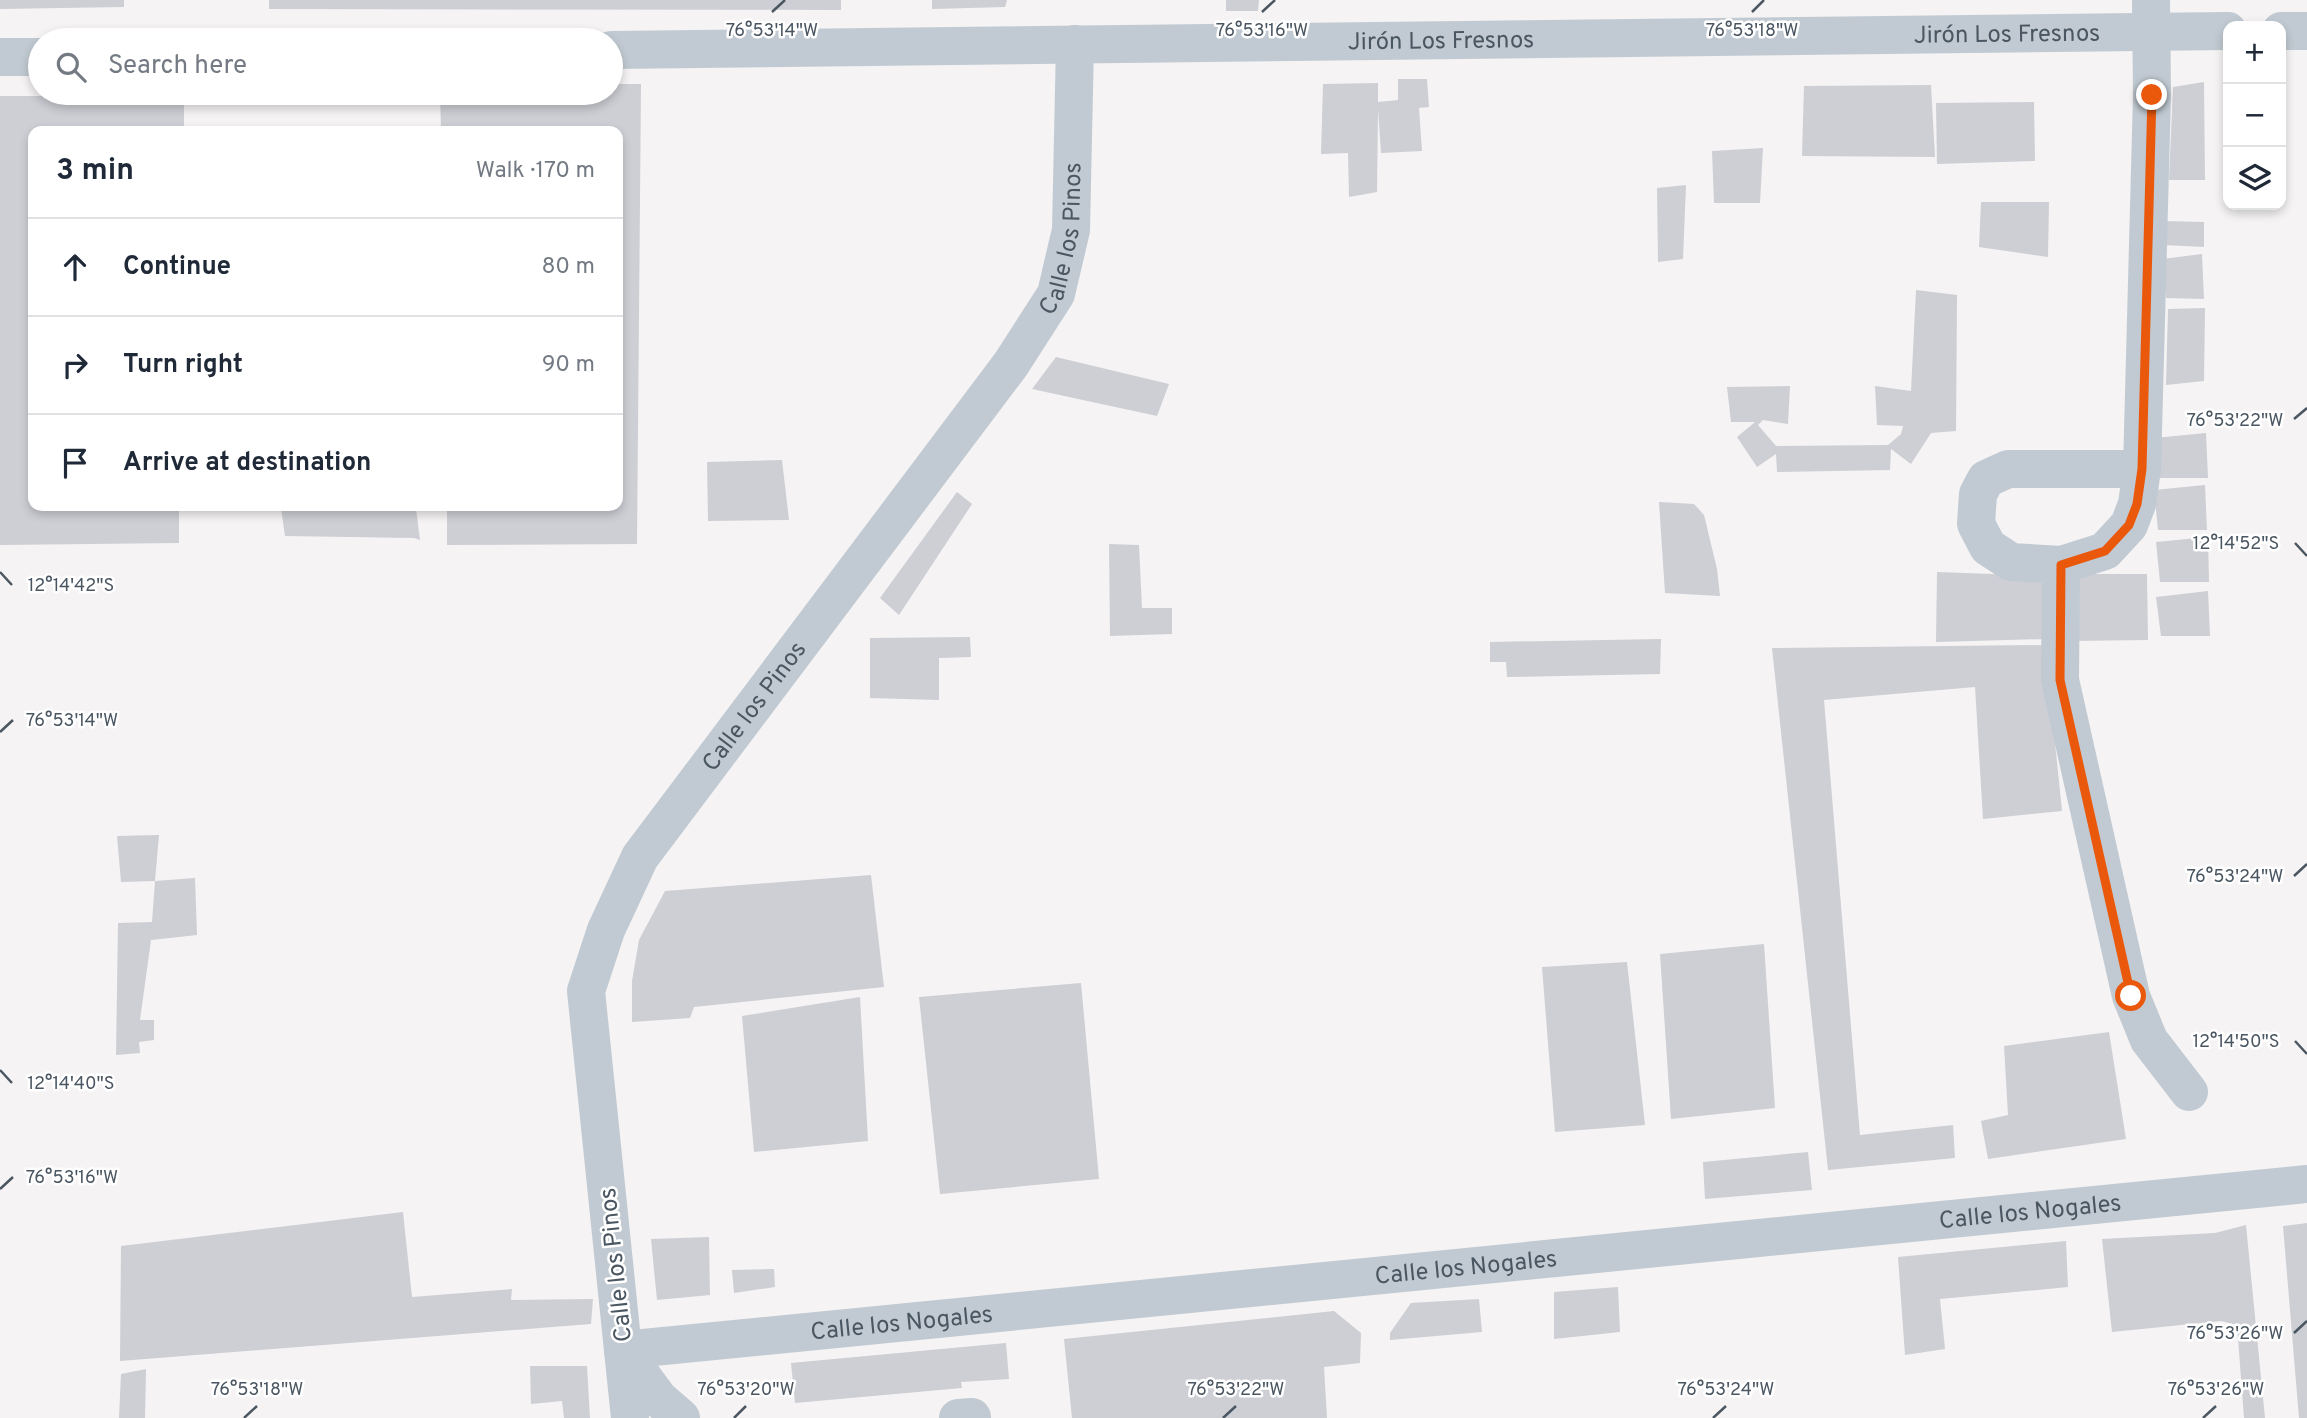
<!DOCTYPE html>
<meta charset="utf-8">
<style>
:root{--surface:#fff;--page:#f6f6f7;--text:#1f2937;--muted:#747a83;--line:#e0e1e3}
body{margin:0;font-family:Overpass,sans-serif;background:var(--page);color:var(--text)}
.controls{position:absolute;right:21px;top:21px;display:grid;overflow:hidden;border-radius:14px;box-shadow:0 4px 10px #0003}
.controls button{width:63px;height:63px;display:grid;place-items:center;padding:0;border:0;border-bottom:2px solid var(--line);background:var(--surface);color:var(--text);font:35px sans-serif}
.stop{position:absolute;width:21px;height:21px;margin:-16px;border:5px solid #ea580c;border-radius:50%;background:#fff}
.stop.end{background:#ea580c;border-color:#fff;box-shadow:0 2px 7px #0008}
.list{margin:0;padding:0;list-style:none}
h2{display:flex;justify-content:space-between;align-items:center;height:91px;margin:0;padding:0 28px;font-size:30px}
h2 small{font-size:23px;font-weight:400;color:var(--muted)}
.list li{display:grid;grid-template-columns:46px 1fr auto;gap:21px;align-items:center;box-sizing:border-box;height:98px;padding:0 28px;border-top:2px solid var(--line)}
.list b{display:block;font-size:26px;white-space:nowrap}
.list em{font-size:23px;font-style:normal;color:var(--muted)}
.icon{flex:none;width:38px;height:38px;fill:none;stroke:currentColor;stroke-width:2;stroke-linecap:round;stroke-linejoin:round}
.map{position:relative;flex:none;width:2307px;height:1418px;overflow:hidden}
.search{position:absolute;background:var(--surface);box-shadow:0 4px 10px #0003;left:28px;top:28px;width:595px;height:77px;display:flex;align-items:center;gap:18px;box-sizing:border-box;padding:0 24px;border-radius:38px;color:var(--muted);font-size:26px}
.panel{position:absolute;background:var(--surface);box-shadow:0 4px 10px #0003;left:28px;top:126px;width:595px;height:385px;border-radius:14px}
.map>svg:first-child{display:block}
</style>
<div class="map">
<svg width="2307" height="1418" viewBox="0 0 2307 1418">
<rect width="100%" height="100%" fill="#f5f3f3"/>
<g fill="#cdcfd5">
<polygon points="0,0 124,0 124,7 0,9"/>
<polygon points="269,0 841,0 841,10 269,9"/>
<polygon points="932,0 1007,0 1005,7 932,9"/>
<polygon points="1226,0 1259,0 1258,11 1226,11"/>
<polygon points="1398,79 1427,79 1429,107 1419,108 1422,151 1381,153 1378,109 1377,192 1349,197 1348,153 1321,154 1323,84 1378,83 1378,102 1398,100"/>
<polygon points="2204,82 2205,180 2169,180 2173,87"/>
<polygon points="611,84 641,84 637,544 447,545 447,506 618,506 618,131 441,131 440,93 611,93"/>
<polygon points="1931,85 1935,157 1802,156 1804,86"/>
<polygon points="0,96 184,96 184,131 33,131 33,506 179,506 179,543 0,545"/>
<polygon points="2034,102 2035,161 1937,164 1936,103"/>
<polygon points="337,128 337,131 306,131 306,129"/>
<polygon points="1763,148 1760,203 1714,203 1712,151"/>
<polygon points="1686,185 1683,259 1658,262 1657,188"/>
<polygon points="1981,202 2049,202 2048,257 1979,247"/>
<polygon points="2164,221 2204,222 2204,247 2163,245"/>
<polygon points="2202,254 2204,299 2166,298 2162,259"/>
<polygon points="1916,290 1957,295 1956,431 1931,433 1911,464 1891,449 1890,470 1777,472 1776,454 1757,467 1737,437 1755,422 1731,422 1727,387 1790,386 1788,424 1763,420 1758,425 1776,446 1888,445 1901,434 1903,426 1877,425 1875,386 1911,391"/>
<polygon points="2205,308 2204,381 2166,385 2168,309"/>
<polygon points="1056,357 1169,384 1157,416 1032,389"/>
<polygon points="2206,433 2208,478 2158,478 2154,438"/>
<polygon points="782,460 789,520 708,521 707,462"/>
<polygon points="2205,485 2207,530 2158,530 2154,490"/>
<polygon points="957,492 972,504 899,615 880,598"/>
<polygon points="1659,502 1694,504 1704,515 1717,569 1720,596 1665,593"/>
<polygon points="281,508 416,509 420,540 414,538 285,536"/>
<polygon points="2208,537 2209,582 2160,582 2156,542"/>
<polygon points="1109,544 1139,545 1142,608 1172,608 1172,634 1110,636"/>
<polygon points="1937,572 2049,576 2046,639 1936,642"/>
<polygon points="2069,574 2147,574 2148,640 2070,641"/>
<polygon points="2208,591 2210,636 2161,636 2156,597"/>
<polygon points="970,637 971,657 939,658 939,700 870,698 870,638"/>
<polygon points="1661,639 1660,674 1507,677 1506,662 1490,662 1490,642"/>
<polygon points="2045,645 2062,811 1983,819 1975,687 1824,700 1860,1135 1953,1125 1955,1158 1828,1170 1772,648"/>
<polygon points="159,835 155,881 121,882 117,836"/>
<polygon points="871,875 884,987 694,1007 690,1018 632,1022 632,981 639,940 665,891"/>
<polygon points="195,878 197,935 151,940 140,1020 154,1020 154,1040 139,1042 140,1053 116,1055 118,923 152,922 155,881"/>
<polygon points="1764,944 1775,1108 1671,1119 1660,954"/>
<polygon points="1627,962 1645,1125 1555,1132 1542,967"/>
<polygon points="1081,983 1099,1179 940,1194 919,997"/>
<polygon points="860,997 868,1141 754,1152 742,1016"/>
<polygon points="2109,1032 2126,1139 1988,1159 1981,1121 2008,1115 2004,1046"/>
<polygon points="1808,1152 1812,1190 1705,1199 1703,1162"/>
<polygon points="403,1212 412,1297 512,1289 511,1300 593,1299 591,1324 120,1361 121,1246"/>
<polygon points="2307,1223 2307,1418 2299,1418 2283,1226"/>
<polygon points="2246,1225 2265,1418 2244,1418 2237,1325 2221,1321 2112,1332 2102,1239 2215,1233"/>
<polygon points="709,1237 710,1295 657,1300 651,1239"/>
<polygon points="2066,1241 2068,1287 1940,1299 1945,1349 1905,1355 1898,1257"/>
<polygon points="774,1269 775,1287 734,1293 732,1270"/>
<polygon points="1618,1287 1620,1332 1554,1339 1554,1292"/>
<polygon points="1479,1299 1482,1332 1390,1340 1390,1333 1411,1303"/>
<polygon points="1334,1311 1361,1333 1360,1363 1324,1367 1327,1418 1072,1418 1064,1339"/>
<polygon points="1006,1343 1009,1379 961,1382 962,1388 795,1403 791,1363"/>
<polygon points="530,1366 587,1366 590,1418 564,1418 562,1401 531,1404"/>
<polygon points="146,1369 145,1418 119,1418 121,1374"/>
</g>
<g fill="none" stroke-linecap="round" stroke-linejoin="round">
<g stroke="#c1cad2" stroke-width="38">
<polyline points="2151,0 2152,95 2142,469 2008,469 1986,479 1978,494 1976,524 1988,547 2011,562 2061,565 2060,680 2131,996 2149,1040 2189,1092"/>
<polyline points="2281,31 2307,31"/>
<path id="s1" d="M611,50L2228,31"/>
<polyline points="0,57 40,57"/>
<polyline points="2061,565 2105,551 2129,525 2137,504 2142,469"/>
<path id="s2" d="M623,1350L2307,1184"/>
<polyline points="623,1350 659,1399 681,1418"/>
<path id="s3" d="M630,1418L586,991L606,930L640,857L1011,364L1056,294L1071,230L1075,44"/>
<polyline points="958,1418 972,1417"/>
</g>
</g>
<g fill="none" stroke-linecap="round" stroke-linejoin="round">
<polyline stroke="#ea580c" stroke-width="9" points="2131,996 2060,680 2061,565 2105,551 2129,525 2137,504 2142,469 2152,95"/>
</g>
<path fill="none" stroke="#4a5661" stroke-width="2.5" d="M772,12L785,0M1262,12L1275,0M1752,12L1764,0M2294,419L2307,408M2295,543L2307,556M0,572L12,585M0,732L13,720M2294,876L2307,864M2295,1041L2307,1054M0,1070L12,1083M0,1189L13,1177M2294,1333L2307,1321M244,1418L257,1406M734,1418L746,1406M1223,1418L1236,1406M1713,1418L1726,1406M2203,1418L2216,1406"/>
<g text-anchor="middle" stroke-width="5" stroke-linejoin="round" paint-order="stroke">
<g font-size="24" fill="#4a5661" stroke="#fff">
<text dy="8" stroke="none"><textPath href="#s1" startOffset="1396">Jirón Los Fresnos</textPath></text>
<text dy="8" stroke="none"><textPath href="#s1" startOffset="830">Jirón Los Fresnos</textPath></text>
<text dy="8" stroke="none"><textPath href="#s3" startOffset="1330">Calle los Pinos</textPath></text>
<text dy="8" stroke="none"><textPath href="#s3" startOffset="763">Calle los Pinos</textPath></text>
<text dy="8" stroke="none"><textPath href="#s2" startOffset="1414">Calle los Nogales</textPath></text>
<text transform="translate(615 1265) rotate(-96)" y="8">Calle los Pinos</text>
<text dy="8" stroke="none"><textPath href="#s2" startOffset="847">Calle los Nogales</textPath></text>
<text dy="8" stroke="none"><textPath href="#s2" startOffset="280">Calle los Nogales</textPath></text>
</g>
</g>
<g font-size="18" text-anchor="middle" fill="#4a5661" stroke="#fff" stroke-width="5" stroke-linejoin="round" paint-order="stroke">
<text x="772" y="36">76°53'14"W</text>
<text x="1262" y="36">76°53'16"W</text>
<text x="1752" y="36">76°53'18"W</text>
<text x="2235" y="426">76°53'22"W</text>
<text x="2236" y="549">12°14'52"S</text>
<text x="71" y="591">12°14'42"S</text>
<text x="72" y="726">76°53'14"W</text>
<text x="2235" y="882">76°53'24"W</text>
<text x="2236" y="1047">12°14'50"S</text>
<text x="71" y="1089">12°14'40"S</text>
<text x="72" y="1183">76°53'16"W</text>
<text x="2235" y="1339">76°53'26"W</text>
<text x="257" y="1395">76°53'18"W</text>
<text x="746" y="1395">76°53'20"W</text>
<text x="1236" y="1395">76°53'22"W</text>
<text x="1726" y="1395">76°53'24"W</text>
<text x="2216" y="1395">76°53'26"W</text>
</g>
</svg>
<div class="controls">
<button>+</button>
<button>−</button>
<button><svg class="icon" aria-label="layers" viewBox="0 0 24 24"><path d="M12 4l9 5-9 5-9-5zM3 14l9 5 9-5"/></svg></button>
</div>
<div class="stop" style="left:2131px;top:996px"></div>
<div class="stop end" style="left:2152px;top:95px"></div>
<div class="search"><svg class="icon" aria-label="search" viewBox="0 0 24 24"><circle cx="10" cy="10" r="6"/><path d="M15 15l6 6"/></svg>Search here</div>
<section class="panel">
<h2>3 min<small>Walk · 170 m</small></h2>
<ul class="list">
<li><svg class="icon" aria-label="ahead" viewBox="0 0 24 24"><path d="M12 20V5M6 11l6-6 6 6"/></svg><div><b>Continue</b></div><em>80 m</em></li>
<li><svg class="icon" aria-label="right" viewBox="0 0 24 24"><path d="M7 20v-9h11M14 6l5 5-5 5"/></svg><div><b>Turn right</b></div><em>90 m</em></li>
<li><svg class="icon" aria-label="arrive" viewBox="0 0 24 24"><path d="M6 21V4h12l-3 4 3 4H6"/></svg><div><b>Arrive at destination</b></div></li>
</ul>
</section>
</div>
